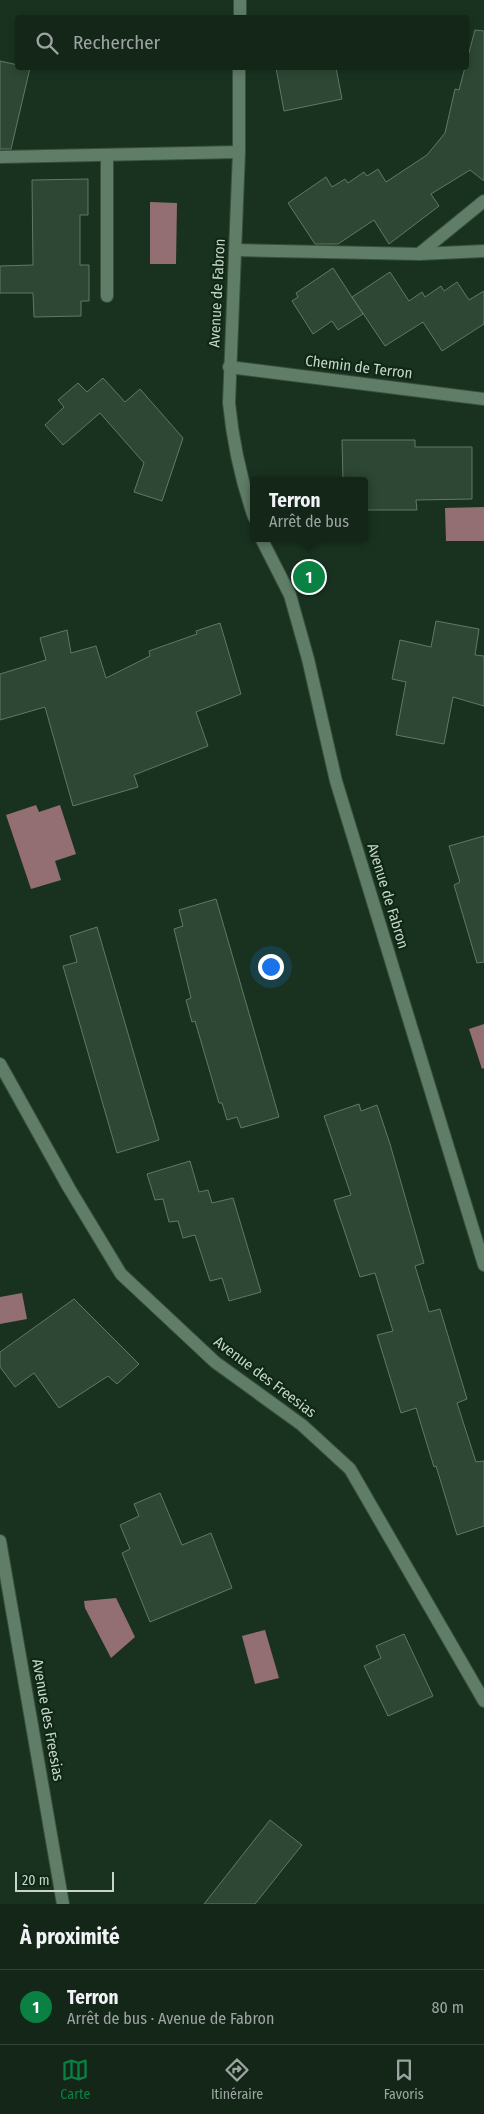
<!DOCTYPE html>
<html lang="fr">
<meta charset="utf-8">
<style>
:root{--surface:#132618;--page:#1c2e21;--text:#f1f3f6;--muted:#9da5a2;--line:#324337;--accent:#0b8043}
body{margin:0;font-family:"Fira Sans Condensed",sans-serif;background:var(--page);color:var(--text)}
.scale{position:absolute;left:15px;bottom:12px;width:99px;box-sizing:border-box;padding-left:5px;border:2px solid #c7d6ca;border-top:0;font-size:14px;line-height:18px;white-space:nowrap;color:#c7d6ca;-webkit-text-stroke:4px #0f2816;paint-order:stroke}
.you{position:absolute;left:270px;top:966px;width:18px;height:18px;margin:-12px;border:4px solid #fff;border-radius:50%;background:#1a73e8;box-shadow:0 0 0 8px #1a73e833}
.badge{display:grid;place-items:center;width:32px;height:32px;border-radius:50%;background:var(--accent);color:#fff;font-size:16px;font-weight:700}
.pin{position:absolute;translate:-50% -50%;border:2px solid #fff;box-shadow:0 1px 5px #0006}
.popup{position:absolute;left:250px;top:477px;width:118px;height:65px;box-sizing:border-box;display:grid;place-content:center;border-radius:5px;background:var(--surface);filter:drop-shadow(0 1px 4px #0005);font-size:16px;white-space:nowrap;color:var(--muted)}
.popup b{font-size:19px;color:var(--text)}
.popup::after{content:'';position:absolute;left:50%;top:100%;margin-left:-10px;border:10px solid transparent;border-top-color:var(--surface)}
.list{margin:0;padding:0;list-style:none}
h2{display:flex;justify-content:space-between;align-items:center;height:65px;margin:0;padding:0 20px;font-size:21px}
h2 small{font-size:16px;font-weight:400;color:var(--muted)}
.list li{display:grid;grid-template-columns:32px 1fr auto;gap:15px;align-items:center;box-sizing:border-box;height:75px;padding:0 20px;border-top:1px solid var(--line)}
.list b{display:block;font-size:19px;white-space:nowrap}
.list p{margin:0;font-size:16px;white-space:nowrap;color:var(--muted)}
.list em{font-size:16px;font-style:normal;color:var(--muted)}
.icon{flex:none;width:28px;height:28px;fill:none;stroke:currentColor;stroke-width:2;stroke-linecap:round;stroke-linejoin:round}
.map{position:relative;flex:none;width:484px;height:1904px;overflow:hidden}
.search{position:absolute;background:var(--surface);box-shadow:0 2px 8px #0003;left:15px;right:15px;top:15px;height:55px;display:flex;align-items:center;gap:12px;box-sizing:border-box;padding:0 18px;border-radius:5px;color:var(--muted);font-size:19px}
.sheet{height:140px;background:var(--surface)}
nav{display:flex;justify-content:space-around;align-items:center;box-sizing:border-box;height:70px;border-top:1px solid var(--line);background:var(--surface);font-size:14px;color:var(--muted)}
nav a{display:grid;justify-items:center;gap:2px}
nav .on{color:var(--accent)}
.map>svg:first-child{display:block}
</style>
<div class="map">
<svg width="484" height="1904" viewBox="0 0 484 1904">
<rect width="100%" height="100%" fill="#193220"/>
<g fill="#936f74">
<polygon points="150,202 177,203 176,264 150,264"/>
<polygon points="484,507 484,541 446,541 445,508"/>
<polygon points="36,805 39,812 60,805 76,854 55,861 61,880 31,889 6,815"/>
<polygon points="484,1024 484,1068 482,1069 469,1029"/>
<polygon points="22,1293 27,1319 0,1324 0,1297"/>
<polygon points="116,1598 135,1637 111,1658 85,1608 84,1601"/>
<polygon points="265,1630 279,1678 255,1684 242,1636"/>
</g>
<g fill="#2d4734" stroke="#5e7964">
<polygon points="475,30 484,31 484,181 470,170 431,194 439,206 389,244 374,220 338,244 315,244 288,203 326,177 332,187 345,179 348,183 364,172 367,176 378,169 386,182 427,155 445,133 455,89 459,90"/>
<polygon points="0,61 18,65 18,68 30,68 11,149 0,149"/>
<polygon points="276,68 336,68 342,99 284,111"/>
<polygon points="88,179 88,215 80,215 80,265 89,265 89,301 81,301 81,316 34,317 33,293 0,293 0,266 33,265 32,180"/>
<polygon points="333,268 363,314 338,330 332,321 313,334 292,301 298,297 296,293"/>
<polygon points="390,272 409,301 422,292 425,297 441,286 444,291 457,282 469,300 484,291 484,324 442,351 423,322 385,346 352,297"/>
<polygon points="103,378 125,402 140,389 183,438 162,501 134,492 144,463 100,413 63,445 45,425 64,407 58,400 78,383 87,392"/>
<polygon points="342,440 415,440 415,447 472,447 472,499 416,500 417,510 364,510 364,481 343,481"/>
<polygon points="436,621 479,629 475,655 484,656 484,706 453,697 444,744 396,735 406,682 392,679 400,640 431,647"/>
<polygon points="220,623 241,694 196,712 208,746 134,775 138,787 73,806 45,707 0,720 0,674 46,660 40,638 67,630 71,653 96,646 106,678 150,656 149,651 197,634 196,631"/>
<polygon points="484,836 484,962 477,963 454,885 460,882 449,846"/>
<polygon points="216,899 279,1117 241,1128 237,1117 227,1120 222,1103 219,1103 195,1021 192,1022 186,1000 191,998 174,929 183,926 179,910"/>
<polygon points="97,927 159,1140 117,1153 63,966 77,962 70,936"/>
<polygon points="359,1104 361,1111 377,1105 390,1144 424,1263 415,1266 429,1312 440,1309 467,1399 457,1403 476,1462 484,1461 484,1526 457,1535 436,1466 434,1467 416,1408 401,1413 377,1335 393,1331 375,1273 360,1277 334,1200 351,1195 324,1116"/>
<polygon points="190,1161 199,1192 208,1190 212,1203 233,1198 261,1292 229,1301 222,1278 210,1281 195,1235 183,1238 178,1221 169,1222 163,1199 155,1200 147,1174"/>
<polygon points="74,1299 139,1364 117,1384 108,1376 59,1408 34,1373 15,1387 0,1367 0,1352"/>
<polygon points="160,1493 182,1545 211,1533 232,1588 150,1622 122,1553 130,1549 120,1525 139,1516 134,1504"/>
<polygon points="404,1634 433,1696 388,1716 364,1666 381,1658 376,1646"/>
<polygon points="270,1820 302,1845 255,1904 204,1904"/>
</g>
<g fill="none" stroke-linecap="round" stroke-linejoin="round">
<defs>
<g id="minor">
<polyline points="240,18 240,0"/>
<path d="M239,68V152L229,403C233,443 241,480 254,517"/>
<polyline points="107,155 107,296"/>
<polyline points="0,157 239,152"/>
<polyline points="236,250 419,254 484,251"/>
<polyline points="419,254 484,201"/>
<polyline points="229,367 484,399"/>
<polyline points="261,538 290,595 308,659 336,781 484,1265"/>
<polyline points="0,1064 69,1188 121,1274 215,1362 302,1425 350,1469 484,1701"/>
<polyline points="0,1541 63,1904"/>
</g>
</defs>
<use href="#minor" stroke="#38503f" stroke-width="14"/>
<use href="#minor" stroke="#607d67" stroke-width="12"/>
</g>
<g text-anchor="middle" stroke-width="4.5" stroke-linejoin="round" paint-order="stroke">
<g font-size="15" fill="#c7d6ca" stroke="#0f2816">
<text transform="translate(217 293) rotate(-87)" y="5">Avenue de Fabron</text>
<text transform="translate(359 367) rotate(7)" y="5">Chemin de Terron</text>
<text transform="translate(388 896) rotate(73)" y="5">Avenue de Fabron</text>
<text transform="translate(265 1377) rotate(37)" y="5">Avenue des Freesias</text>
<text transform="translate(48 1720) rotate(80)" y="5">Avenue des Freesias</text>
</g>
</g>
</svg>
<div class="scale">20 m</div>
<div class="you"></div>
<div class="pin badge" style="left:309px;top:577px">1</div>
<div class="popup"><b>Terron</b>Arrêt de bus</div>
<div class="search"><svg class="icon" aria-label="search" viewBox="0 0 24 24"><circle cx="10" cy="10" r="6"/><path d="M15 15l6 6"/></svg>Rechercher</div>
</div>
<section class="sheet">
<h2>À proximité<small></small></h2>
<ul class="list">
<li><span class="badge">1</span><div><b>Terron</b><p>Arrêt de bus · Avenue de Fabron</p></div><em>80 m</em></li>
</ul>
</section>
<nav>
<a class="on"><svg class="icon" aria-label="map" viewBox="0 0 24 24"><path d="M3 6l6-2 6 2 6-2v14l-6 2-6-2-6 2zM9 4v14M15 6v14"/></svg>Carte</a>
<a><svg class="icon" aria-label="directions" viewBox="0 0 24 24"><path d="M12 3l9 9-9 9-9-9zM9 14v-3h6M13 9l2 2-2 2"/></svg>Itinéraire</a>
<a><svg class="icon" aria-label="saved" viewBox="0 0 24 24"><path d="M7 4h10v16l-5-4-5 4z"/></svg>Favoris</a>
</nav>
